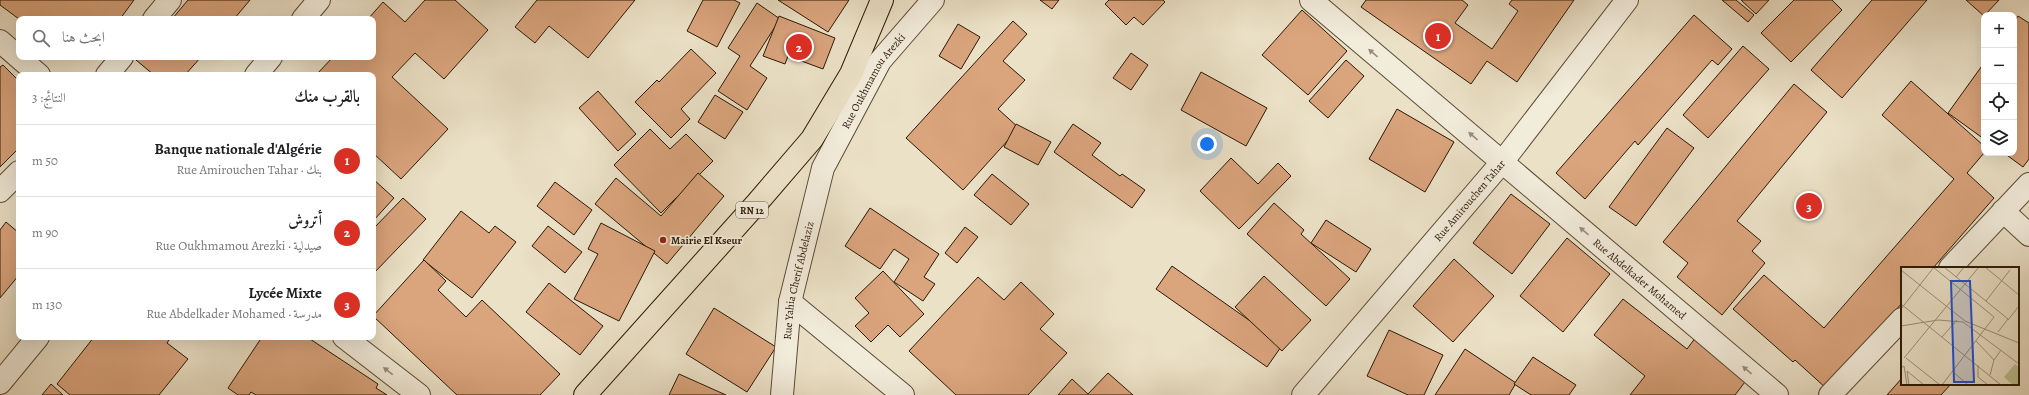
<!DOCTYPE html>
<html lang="ar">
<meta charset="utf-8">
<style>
:root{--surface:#fff;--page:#f2f2f2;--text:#202124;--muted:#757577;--line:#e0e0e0;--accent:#d93025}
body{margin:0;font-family:Alegreya,Amiri,serif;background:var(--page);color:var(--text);direction:rtl}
.controls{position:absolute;right:12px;top:12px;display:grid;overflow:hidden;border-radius:8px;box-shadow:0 4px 16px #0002}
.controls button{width:36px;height:36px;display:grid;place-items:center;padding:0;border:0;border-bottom:1px solid var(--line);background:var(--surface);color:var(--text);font:20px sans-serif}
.you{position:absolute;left:1207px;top:144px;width:14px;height:14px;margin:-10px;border:3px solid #fff;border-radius:50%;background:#1a73e8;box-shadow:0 0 0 6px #1a73e833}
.badge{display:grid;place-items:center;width:26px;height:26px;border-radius:50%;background:var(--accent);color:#fff;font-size:13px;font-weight:700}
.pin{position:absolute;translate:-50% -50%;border:2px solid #fff;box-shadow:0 1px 4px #0006}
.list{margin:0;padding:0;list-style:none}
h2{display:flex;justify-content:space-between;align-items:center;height:52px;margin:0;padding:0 16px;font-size:17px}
h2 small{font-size:13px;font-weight:400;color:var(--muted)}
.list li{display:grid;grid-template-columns:26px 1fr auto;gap:12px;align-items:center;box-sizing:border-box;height:72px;padding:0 16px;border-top:1px solid var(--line)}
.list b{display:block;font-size:15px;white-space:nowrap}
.list p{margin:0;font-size:13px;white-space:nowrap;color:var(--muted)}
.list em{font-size:13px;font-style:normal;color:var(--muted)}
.icon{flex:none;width:22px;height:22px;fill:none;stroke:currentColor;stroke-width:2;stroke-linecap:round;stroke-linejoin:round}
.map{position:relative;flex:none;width:2029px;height:395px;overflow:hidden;direction:ltr}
.search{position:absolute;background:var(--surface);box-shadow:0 4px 16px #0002;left:16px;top:16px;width:360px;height:44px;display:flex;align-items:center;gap:10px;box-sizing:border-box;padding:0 14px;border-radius:8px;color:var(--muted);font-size:15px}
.panel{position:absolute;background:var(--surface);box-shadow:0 4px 16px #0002;left:16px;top:72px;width:360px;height:268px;border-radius:8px;direction:rtl}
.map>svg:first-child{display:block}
</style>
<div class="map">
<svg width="2029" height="395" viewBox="0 0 2029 395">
<rect width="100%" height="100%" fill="#ebe1c7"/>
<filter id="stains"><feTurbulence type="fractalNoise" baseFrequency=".005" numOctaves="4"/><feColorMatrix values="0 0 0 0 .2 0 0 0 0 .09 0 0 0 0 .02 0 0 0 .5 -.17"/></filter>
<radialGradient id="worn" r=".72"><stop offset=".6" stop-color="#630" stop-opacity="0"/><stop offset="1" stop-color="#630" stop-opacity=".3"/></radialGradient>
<g fill="#daa47d" stroke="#2b1803">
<polygon points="0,0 134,0 120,19 19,19 0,5"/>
<polygon points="188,0 250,0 234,19 172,19"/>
<polygon points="425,0 455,0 488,30 444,79 415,53 392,77 448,129 401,179 373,153 373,75 316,75 333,57 373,57 373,19 368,19 383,2 405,22"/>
<polygon points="537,0 635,0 588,58 549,26 535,43 515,27"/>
<polygon points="703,0 734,0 740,3 717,47 687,31"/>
<polygon points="778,0 849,0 828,32"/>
<polygon points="1040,0 1059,0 1052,9"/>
<polygon points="1109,0 1163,0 1165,2 1143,25 1134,17 1126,25 1105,4"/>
<polygon points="1366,0 1462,0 1468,5 1455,23 1492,49 1518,11 1509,4 1512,0 1574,0 1517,82 1487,61 1471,84 1361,7"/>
<polygon points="1722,0 1736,0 1754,15 1748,22"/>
<polygon points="1741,0 1769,0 1756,14"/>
<polygon points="1794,0 1832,0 1842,10 1791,62 1761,33"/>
<polygon points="1872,0 1927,0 1842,98 1811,70"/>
<polygon points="1966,0 1999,0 1984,16"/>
<polygon points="757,3 780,19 750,66 767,78 747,110 718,91 740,56 728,48"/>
<polygon points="1302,10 1347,51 1308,95 1262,55"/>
<polygon points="1694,15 1732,49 1718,65 1712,60 1638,145 1635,141 1585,199 1556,173"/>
<polygon points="779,16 835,38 823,69 788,56 785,64 763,56"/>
<polygon points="2018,16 2029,23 2029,159 2023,167 2004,153 2014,153 2014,22"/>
<polygon points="1013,21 1027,34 1003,61 1025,80 998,109 1019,128 963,190 906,138"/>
<polygon points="958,24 980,37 961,69 939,56"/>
<polygon points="1743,46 1769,69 1708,138 1683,115"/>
<polygon points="691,49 716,73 681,109 690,119 671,138 635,102 657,80 659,82"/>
<polygon points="1131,53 1148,65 1131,90 1113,78"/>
<polygon points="139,57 201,57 185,75 154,75 136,60"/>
<polygon points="1346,60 1364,76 1328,118 1309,101"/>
<polygon points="1984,63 1984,139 1948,113"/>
<polygon points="3,65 19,81 19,148 0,167 0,67"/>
<polygon points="1201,72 1267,108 1246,146 1181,110"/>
<polygon points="1911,81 1984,146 1984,153 1967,173 1994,198 1933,268 1902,268 1902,303 1827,389 1795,360 1793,362 1733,309 1764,275 1824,328 1954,179 1882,115"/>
<polygon points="1794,84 1827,112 1737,221 1761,241 1752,251 1765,263 1722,315 1677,277 1688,263 1663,242"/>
<polygon points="598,91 636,134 618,151 579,108"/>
<polygon points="715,95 743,112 725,139 698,122"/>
<polygon points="1397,109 1454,142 1425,192 1369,159"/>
<polygon points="1016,124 1051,142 1038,165 1004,147"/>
<polygon points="1073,124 1101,143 1092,155 1120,176 1122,174 1145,190 1132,208 1054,152"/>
<polygon points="1667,128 1694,148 1636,226 1609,207"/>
<polygon points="650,129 670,149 686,134 713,161 661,213 614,165"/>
<polygon points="1231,158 1258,184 1278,163 1291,176 1239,229 1200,191"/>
<polygon points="698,173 724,196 667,264 595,204 616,178 661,216"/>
<polygon points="992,174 1029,204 1011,225 974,195"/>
<polygon points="373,179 394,198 373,221"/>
<polygon points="555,182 592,210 574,235 537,206"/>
<polygon points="1511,194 1550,224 1512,274 1473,243"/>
<polygon points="403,198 426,219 373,274 373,229"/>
<polygon points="1274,203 1304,230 1301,234 1350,279 1326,306 1247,234"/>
<polygon points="870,208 939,254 924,277 935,284 923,301 894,282 909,259 894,249 880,269 845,246"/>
<polygon points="461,211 489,233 495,226 516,242 472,298 423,260"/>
<polygon points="1326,220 1371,249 1356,272 1311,243"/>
<polygon points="6,222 19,233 19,275 0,298 0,230"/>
<polygon points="601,223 655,251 619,321 574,299 598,254 588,249"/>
<polygon points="548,226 582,252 565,273 532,246"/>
<polygon points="965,227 978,237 957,263 945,253"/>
<polygon points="1567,238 1610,274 1563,332 1520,296"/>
<polygon points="1454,259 1494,296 1453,342 1413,306"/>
<polygon points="424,260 446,281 438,290 466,317 482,300 560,374 540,395 457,395 373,316"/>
<polygon points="1172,266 1283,344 1267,367 1156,289"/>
<polygon points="883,271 924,314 900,337 888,325 871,342 855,326 869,313 855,298"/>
<polygon points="1264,276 1311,320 1282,351 1235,307"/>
<polygon points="978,277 1004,300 1021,282 1054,314 1040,329 1067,353 1028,395 956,395 909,351"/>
<polygon points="549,283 603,326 580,355 526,312"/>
<polygon points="1623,299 1687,349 1696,337 1748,378 1735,395 1630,395 1645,376 1594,335"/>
<polygon points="714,308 776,347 747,392 686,354"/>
<polygon points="1389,330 1443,355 1424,395 1408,395 1367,376"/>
<polygon points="94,337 171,337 167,343 188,359 159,395 70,395 57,384"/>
<polygon points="262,337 307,337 378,384 376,388 387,395 256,395 251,392 249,395 238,395 228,388"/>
<polygon points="1465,349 1516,383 1509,395 1435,395"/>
<polygon points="1533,357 1576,385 1569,395 1531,395 1514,384"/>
<polygon points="1108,373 1133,395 1058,395 1072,379 1088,394"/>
<polygon points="679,374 726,395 669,395"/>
<polygon points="1902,378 1902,384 1951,384 1941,395 1887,395"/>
<polygon points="51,384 63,395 42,395"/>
</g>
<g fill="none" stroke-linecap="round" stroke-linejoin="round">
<defs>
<g id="minor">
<path id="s1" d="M1311,0L1777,395"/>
<polyline points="154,19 170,0"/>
<polyline points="303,19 319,0"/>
<polyline points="0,41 39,75"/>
<polyline points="107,75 122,57"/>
<polyline points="256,75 271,57"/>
<polyline points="0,191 19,172"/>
<polyline points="2003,211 2029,235"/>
<polyline points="1950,268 2029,184"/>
<polyline points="790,302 903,395"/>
<polyline points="344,337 419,395"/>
<polyline points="0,383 38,337"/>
<path id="s2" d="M782,395L790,302L823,168L880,61L933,0"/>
<path id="s3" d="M1303,395L1503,161L1627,0"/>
<polyline points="1830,395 1902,319"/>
</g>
<polyline id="primary" points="585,395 757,203 812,139 851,74 882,0"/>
</defs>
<use href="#minor" stroke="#5b4a34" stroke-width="24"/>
<use href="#primary" stroke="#2b1803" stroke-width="24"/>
<use href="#minor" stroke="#f2ecdb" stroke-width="22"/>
<use href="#primary" stroke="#ebe1c7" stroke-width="22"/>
</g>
<defs><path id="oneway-solid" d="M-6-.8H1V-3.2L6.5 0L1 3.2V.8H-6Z"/></defs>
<g fill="#988d7a">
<use href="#oneway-solid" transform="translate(1373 53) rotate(-140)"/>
<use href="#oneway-solid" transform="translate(1473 136) rotate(-140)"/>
<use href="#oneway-solid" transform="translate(1584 231) rotate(-140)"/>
<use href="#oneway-solid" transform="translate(1747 370) rotate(-140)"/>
<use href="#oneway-solid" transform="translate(388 371) rotate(-142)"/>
</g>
<circle fill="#8f2418" stroke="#f2ecdb" stroke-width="1.5" cx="663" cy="240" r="4"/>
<g text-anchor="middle" stroke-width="3.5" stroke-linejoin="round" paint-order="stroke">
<rect fill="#f2ecdb" stroke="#675844" stroke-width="1" x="736" y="202" width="32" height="16" rx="3"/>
<g font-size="10" font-weight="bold" fill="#2b1803">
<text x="752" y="214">RN 12</text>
</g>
<g font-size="11" fill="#2b1803" stroke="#f2ecdb">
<text dy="4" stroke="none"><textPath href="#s2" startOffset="332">Rue Oukhmamou Arezki</textPath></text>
<text dy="4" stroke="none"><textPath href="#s3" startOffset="256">Rue Amirouchen Tahar</textPath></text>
<text dy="4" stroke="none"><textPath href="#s1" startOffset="431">Rue Abdelkader Mohamed</textPath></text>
<text dy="4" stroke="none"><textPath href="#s2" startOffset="116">Rue Yahia Cherif Abdelaziz</textPath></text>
</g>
<g font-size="11" font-weight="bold" fill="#2b1803" stroke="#f2ecdb" text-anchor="start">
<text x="671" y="244">Mairie El Kseur</text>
</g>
</g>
<g transform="translate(1901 267)">
<rect width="118" height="118" fill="#ebe1c7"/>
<path d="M114,97L118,100V118H112L103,110Z" fill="#bdc191"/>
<path fill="none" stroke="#9e9179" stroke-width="1" d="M32,0L93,50L41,118M43,0L107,52L97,65M84,0L118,28M0,3L64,54L118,76M55,10L63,0M85,34L109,3M0,37L100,118M0,42L33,0M107,53L118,39M0,59L37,53L62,55L118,97M41,70L56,53M75,74L93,93M3,91L78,0M5,91L39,118M77,98V110L87,118M0,101L3,99L6,118M6,104L23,118M6,104L8,118M51,104L67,118M89,108L93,93L100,83"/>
<path fill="#1d4ed8" fill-opacity="0.15" stroke="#1d4ed8" stroke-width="2" d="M50,14H69L73,115H53Z"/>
<rect width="118" height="118" fill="none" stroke="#2b1803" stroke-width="2"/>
</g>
<rect width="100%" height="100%" filter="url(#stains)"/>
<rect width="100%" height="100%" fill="url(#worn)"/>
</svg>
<div class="controls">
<button>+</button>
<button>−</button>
<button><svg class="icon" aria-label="locate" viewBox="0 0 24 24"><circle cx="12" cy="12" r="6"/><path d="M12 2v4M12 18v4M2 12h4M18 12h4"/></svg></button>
<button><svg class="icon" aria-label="layers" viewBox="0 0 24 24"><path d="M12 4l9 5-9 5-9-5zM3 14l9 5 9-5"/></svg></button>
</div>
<div class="you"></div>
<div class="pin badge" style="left:1438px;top:36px">1</div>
<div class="pin badge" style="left:799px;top:47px">2</div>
<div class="pin badge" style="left:1809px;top:206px">3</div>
<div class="search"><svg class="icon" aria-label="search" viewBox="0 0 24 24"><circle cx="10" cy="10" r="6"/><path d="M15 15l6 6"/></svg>ابحث هنا</div>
<section class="panel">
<h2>بالقرب منك<small>النتائج: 3</small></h2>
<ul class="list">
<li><span class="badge">1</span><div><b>Banque nationale d'Algérie</b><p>بنك · Rue Amirouchen Tahar</p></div><em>50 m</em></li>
<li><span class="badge">2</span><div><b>أتروش</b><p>صيدلية · Rue Oukhmamou Arezki</p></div><em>90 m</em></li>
<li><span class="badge">3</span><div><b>Lycée Mixte</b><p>مدرسة · Rue Abdelkader Mohamed</p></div><em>130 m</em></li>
</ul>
</section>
</div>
